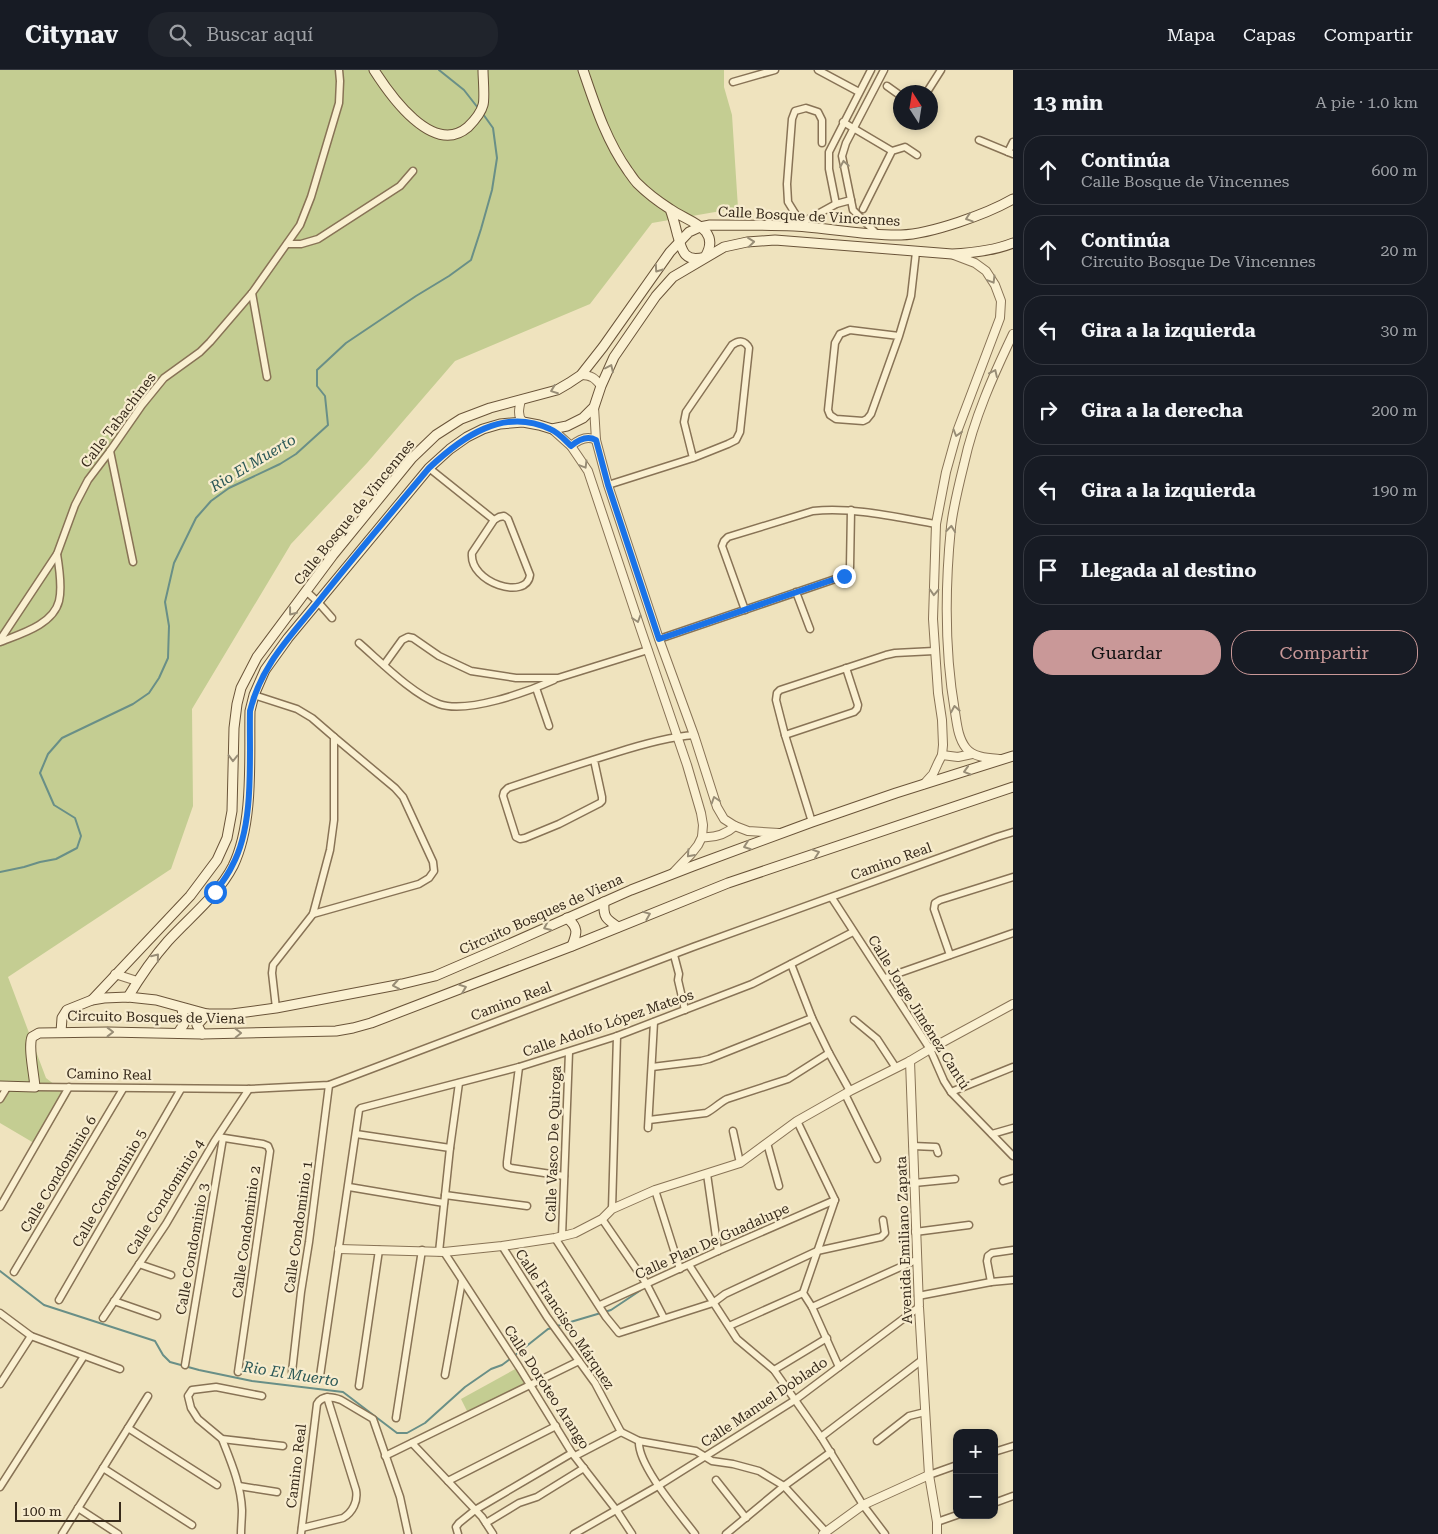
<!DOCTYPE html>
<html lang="es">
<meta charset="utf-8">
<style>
:root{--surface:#171b24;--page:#20242c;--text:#f1f3f6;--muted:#9ea1a6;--line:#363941;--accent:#c99898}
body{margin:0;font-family:"Roboto Serif",serif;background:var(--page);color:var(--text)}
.controls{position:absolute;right:15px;bottom:15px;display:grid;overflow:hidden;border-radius:10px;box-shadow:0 2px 8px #0003}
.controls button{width:45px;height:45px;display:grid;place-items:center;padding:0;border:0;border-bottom:1px solid var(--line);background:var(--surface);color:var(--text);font:25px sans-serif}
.compass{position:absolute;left:893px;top:15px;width:45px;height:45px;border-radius:50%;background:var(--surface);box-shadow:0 2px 8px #0003;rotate:348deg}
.scale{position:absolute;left:15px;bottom:12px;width:106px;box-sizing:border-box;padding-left:5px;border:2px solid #372a1b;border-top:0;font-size:14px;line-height:18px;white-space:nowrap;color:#372a1b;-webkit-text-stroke:4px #f7ecce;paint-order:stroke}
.stop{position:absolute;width:15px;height:15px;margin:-11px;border:4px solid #1a73e8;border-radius:50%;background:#fff}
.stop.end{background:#1a73e8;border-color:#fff;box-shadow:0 1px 5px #0008}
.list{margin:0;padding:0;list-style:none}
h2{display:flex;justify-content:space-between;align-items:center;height:65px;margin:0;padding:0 20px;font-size:21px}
h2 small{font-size:16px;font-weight:400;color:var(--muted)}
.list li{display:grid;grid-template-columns:32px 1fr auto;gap:15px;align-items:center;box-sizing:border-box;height:70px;margin:0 10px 10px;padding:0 10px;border:1px solid var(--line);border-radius:20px}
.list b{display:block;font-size:19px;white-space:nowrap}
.list p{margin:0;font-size:16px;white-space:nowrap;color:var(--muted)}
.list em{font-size:16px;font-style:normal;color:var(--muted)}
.actions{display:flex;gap:10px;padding:15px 20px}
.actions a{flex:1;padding:11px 0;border:1px solid var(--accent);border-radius:20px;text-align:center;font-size:18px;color:var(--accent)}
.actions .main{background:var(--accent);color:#111}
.icon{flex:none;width:28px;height:28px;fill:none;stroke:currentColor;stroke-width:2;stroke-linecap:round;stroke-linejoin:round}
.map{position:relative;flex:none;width:1013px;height:1464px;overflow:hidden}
header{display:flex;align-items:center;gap:30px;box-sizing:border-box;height:70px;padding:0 25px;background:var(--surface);border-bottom:1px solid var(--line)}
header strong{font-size:24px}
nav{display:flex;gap:28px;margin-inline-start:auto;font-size:18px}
.search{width:350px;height:45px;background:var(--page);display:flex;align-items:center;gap:12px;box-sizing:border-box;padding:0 18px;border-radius:20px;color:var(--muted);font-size:19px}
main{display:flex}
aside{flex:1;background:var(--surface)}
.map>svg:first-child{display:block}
</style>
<header>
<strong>Citynav</strong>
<div class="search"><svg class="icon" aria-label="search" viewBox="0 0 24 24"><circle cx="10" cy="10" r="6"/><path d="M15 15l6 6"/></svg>Buscar aquí</div>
<nav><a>Mapa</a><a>Capas</a><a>Compartir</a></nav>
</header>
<main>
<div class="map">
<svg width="1013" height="1464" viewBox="0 0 1013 1464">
<rect width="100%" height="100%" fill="#efe3be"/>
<g fill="#c4cd92">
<polygon points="0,0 724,0 724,17 732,45 738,138 652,153 590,234 455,291 367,393 291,474 192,639 193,736 171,799 8,907 46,1008 69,1026 39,1076 0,1053"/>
<polygon points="517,1298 528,1314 469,1345 461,1329"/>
</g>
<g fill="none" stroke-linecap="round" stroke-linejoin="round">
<g stroke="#698f87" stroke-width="2">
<polyline points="439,0 464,20 478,38"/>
<polyline points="0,802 24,797 40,792 56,789 77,778 81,766 75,748 54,735 40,703 48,684 62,668 133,634 149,623 159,608 168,588 169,556 165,532 174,493 196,448 211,431 229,418 280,394 296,384 328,355 325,326 317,316 317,300 346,273 416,226 449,206 471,190 481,159 492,120 497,88 493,58 483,44"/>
<polyline points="0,1201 44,1235 155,1271 163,1285 170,1292 199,1300 252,1311 343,1322 397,1363 407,1363 425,1353 465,1317 491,1299 502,1295 510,1289"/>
<polyline points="557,1256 611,1240 641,1220"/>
<polyline points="514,1286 548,1259 552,1258"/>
</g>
<defs>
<g id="minor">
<polyline points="818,0 859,22"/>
<polyline points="733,12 775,0"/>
<polyline points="887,16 901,26"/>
<polyline points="927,22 941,0"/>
<polyline points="843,52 892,81"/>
<polyline points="979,70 1013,84"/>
<polyline points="1008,82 1013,72"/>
<polyline points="836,134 829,99 829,82 871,0"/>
<polyline points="863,139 892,81 905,77 917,85"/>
<polyline points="801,153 788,132 787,114 792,49 795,41 806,38 818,42 822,50 822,73"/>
<polyline points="798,155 836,134 851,130"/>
<polyline points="877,164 853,140 842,86 846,73 884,0"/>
<polyline points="287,174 301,174 318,169 400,116 413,101"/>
<polyline points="252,223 267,307"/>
<polyline points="899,266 850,260 840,264 835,273 828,340 830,345 836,349 863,351 867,349 871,344 899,266 911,226 916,182"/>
<polyline points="110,381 133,492"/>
<polyline points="429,398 494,450"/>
<path d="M608,415L693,388L728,374L736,370L740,362L749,278C745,270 739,270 732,275L686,342L684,352L693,388"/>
<path d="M504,446L508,449L530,505C527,531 469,513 472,483L494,450L499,447Z"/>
<polyline points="307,522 318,532 332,548"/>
<polyline points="796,522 810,559"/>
<path d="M745,540L722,476L724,471L728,467L813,441C854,437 895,447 936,454"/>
<polyline points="659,569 844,506 848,503 850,497 851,440"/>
<polyline points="0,570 57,484 75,435 88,410 110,381 142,335 164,308 200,282 210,272 252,223 300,155 311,127 339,33 340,11 339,0"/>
<path d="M0,572C20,564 53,555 59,531C62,519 59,496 57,484"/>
<path d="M359,573C381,592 412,624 439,634C467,644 527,622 554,610"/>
<polyline points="384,595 402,570 408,567 413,568 439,586 471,601 516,608 558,608 648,580"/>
<polyline points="536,618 549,656"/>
<polyline points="254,625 297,639 312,648 334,667 334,750 330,780 313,844 273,895 272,903 276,938"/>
<polyline points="785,665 854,642 857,639 858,635 846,598"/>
<path d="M594,690L602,727V731L600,733L559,754L525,768L520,769L516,767L503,726L504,722L508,718C543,706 579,694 615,683C640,675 667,667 694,665"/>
<polyline points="812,752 785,665 776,630 777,623 780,620 886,585 895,583 934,581"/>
<polyline points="832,828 930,979 944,1011 951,1022 1013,1086"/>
<polyline points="313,844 419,814 429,808 434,801 433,792 403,727 395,718 334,667"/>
<polyline points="674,885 679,904 678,910 685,940"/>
<polyline points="950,885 934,839 935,833 940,830 1013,807"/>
<polyline points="791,894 812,948 829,983 850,1021"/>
<polyline points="885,908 1013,863"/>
<polyline points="854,950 877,969 896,998"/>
<polyline points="519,997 507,1092 507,1096 511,1098 564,1106"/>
<polyline points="652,997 701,991 709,989 812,948"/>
<polyline points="35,1017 249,1019 329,1015 693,877 997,767 1013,762"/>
<polyline points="951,1022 1013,997"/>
<polyline points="845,1024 877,1089"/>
<polyline points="0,1029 8,1016"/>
<path d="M649,1050L706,1043C714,1039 719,1033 727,1029L788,1009L829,983"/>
<polyline points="797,1051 835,1130 803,1223 812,1237 839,1297"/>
<polyline points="648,1058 654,952"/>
<polyline points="733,1061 740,1093"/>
<polyline points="356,1064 450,1078"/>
<polyline points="992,1064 1013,1058"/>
<polyline points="218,1067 263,1074 268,1076 270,1081 238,1302"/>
<polyline points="767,1073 779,1116"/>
<polyline points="913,1076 936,1077 938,1083"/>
<polyline points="707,1104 718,1181"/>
<polyline points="1003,1111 1013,1108"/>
<polyline points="914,1113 955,1109"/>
<polyline points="349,1117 444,1133"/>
<polyline points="655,1120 680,1199"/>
<polyline points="445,1125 527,1136"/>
<polyline points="0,1137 69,1017"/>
<polyline points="612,1139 617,966"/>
<polyline points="602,1149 646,1213 664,1248"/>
<polyline points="915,1162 969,1155"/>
<polyline points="562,1166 569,982"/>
<polyline points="555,1168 606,1247 619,1263 713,1233 725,1224 817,1181 881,1167 885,1163 883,1150"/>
<polyline points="502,1176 547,1247 595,1313 621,1362"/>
<polyline points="439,1182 450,1078 459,1013"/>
<polyline points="444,1182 519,1297 572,1383 617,1441 632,1464"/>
<polyline points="139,1194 171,1205"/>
<polyline points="689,1195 737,1269 774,1300 821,1367 863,1435 885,1464"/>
<polyline points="14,1202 123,1019"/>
<polyline points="991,1212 987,1191 988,1186 992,1183 1013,1180"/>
<polyline points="918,1226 991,1212 1013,1210"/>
<polyline points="59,1230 181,1019"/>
<polyline points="114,1231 157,1246"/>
<polyline points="600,1235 718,1181 835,1130"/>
<polyline points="812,1237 916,1190"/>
<polyline points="0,1243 31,1266 120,1299"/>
<polyline points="103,1248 166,1154 214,1072 249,1019"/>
<polyline points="729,1256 803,1223"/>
<polyline points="185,1295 223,1068"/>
<polyline points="774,1300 827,1268"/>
<polyline points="292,1302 301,1222 309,1172 329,1015"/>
<polyline points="445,1305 462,1211"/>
<polyline points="320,1306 359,1040 361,1038 519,997 617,966 752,914 853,862"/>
<polyline points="0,1314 31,1266"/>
<polyline points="359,1316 379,1180"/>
<polyline points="262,1326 216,1317 192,1320 188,1326 191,1338 198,1349 222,1369 283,1376"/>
<polyline points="396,1348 422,1180"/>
<polyline points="128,1358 217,1415"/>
<polyline points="621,1362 639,1371 696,1381 712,1391 733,1394 759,1401 784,1416 826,1462"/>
<polyline points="821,1367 922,1290"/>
<path d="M222,1369C231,1392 241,1415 242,1440C242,1448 241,1456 241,1464"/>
<path d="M639,1371C637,1395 680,1444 695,1464"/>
<polyline points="877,1371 909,1346 925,1342"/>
<polyline points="412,1373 482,1447 493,1464"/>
<polyline points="994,1382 1013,1376"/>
<polyline points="385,1386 579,1291"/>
<polyline points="575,1386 621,1362"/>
<polyline points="103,1398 192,1455"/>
<polyline points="929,1405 957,1395"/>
<polyline points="716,1410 746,1448"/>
<polyline points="448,1411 556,1356"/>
<polyline points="239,1416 277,1422"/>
<polyline points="0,1417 84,1286"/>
<polyline points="994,1433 1013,1426"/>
<polyline points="78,1438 118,1464"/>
<polyline points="937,1452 957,1445"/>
<polyline points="486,1453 519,1433 537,1427 584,1398"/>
<path d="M302,1458L343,1448C353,1442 358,1431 356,1420L327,1327"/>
<polyline points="62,1464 148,1326"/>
<path d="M301,1464L317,1334C322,1325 333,1327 341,1330L373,1349L400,1427L408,1464"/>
<polyline points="458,1464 456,1457 459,1453 475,1440 572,1383"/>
<polyline points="574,1464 658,1416 795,1330 919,1237"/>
<polyline points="726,1464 784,1416 831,1382"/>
</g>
<g id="tertiary">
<path d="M581,305C591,305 595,308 601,316"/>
<path d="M521,330C519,338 517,346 523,352"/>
<polyline points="594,337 596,370 608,415 659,569 694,665 717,737 724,749 735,756 748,761 779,763"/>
<polyline points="552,359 571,376 588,401 641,560 687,695 701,743 703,755 702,767 698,775 691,784 672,804"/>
<path d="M571,376C578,370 587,365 596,370"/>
<polyline points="942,685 958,687 972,684"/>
<path d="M1001,689C989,688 974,688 966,678C958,668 957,654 955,642C945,584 945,517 951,457C953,438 959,414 964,394C974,348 993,306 1013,264"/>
<polyline points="924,714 933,704 938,693 942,685 943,675 942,650 938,623 933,549 936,454 946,402 958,359 1000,248 1001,231 995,215 986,201 975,193 954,185"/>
<path d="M702,767C715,768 725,765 735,756"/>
<polyline points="115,904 137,911"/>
<polyline points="910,991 919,1237 929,1405 937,1452 937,1464"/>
<polyline points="339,1179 444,1182 502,1176 555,1168 575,1163 602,1149 612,1139 655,1120 740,1093 797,1051 850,1021 910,991 930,979 1013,934"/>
<polyline points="823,1464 863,1435 929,1405"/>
</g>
<g id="secondary">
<path d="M374,0C390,25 433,87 468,57C474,51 481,43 483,35C485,29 483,8 483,0"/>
<path d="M583,0C595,35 606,70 628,101C631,105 634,110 637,113C647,123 659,132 670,139C681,147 698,152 706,162C712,170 710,179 705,187C684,193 682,181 677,163C675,155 673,147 670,139"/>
<path d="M604,832C603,847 606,849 618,857"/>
<path d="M567,848C579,858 577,863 572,876"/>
<path d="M128,927C140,907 153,888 168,871C190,847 218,825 233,796C254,753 249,688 250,641L254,625L265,600L288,568L429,398L450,379L467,367L483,359L500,354L523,352L539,355L552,359L567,356L583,348L594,337L601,316L614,287L656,226L673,207L724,177L747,172L775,170L952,184C973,183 993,181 1013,173"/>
<path d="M92,930L190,826L217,790L227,768L232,741L234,658L237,634L241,618L257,587L333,485L412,388L436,365L461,349L490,338L557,320L569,313L581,305L603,277L670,182L689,162L700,157L710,155C738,155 766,155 794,156C830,158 866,166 901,165C931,164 987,144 1013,129"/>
<polyline points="61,962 62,948 67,940 92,930 104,928 128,927 156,930 207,944 232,944 276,938 402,914 435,906 507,875 631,820 693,796 812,752 896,723 1013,686"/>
<polyline points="178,963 184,954 182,938"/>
<polyline points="202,964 197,955 207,944"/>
<path d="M0,1016L35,1017C34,1004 28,977 32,967L39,963L108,962L202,964L336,961L353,958L371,953L572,876L728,813L1013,717"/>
</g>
</defs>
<use href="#minor" stroke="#887356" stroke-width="9"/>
<use href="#tertiary" stroke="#887356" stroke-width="10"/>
<use href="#secondary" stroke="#6a5439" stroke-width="11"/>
<use href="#minor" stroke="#faf0d1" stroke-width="6"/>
<use href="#tertiary" stroke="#faf0d1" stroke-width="8"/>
<use href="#secondary" stroke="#faf0d1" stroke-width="9"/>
</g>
<defs><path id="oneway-chevron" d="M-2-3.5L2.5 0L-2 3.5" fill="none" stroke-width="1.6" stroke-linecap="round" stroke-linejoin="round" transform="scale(1.25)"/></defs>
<g stroke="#988d76">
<use href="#oneway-chevron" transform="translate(844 94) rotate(-99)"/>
<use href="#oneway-chevron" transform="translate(969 148) rotate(161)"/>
<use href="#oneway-chevron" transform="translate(751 172) rotate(-6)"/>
<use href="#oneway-chevron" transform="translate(658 199) rotate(125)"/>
<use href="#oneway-chevron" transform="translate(992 210) rotate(59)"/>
<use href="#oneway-chevron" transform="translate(610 298) rotate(-65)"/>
<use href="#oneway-chevron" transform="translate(994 303) rotate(-65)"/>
<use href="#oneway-chevron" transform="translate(554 320) rotate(159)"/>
<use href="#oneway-chevron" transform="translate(957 363) rotate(107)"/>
<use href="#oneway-chevron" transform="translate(584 395) rotate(59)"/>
<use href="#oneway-chevron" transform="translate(951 459) rotate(-84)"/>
<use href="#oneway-chevron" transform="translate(934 522) rotate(93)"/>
<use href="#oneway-chevron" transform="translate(292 542) rotate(128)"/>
<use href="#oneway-chevron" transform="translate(637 549) rotate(72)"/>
<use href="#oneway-chevron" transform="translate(955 639) rotate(-100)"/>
<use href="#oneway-chevron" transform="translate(233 688) rotate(91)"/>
<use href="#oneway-chevron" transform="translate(967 701) rotate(163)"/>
<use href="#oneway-chevron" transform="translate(715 730) rotate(-108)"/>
<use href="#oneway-chevron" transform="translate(747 776) rotate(160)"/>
<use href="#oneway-chevron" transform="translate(816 783) rotate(-19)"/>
<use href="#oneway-chevron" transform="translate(690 784) rotate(132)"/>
<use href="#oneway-chevron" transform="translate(647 845) rotate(-22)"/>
<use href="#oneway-chevron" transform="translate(547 857) rotate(156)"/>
<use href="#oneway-chevron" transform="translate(156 887) rotate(-51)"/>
<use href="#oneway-chevron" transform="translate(396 915) rotate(170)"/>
<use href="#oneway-chevron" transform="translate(463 918) rotate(-21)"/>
<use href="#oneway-chevron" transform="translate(110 962)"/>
<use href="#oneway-chevron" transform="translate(238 963) rotate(-1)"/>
</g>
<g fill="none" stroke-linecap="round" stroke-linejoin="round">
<path stroke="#1a73e8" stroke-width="6" d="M215,822C221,814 228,805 232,796C255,755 249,687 250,641C261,594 293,564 322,527C357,483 393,441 429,398C462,367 503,337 550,359C558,362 565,370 571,376C578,370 587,365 596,370L608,415L659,569L844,506"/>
</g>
<g text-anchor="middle" stroke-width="4.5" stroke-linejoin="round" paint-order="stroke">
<g font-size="14" fill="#372a1b" stroke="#f7ecce">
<text transform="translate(809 146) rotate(3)" y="5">Calle Bosque de Vincennes</text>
<text transform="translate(118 350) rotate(-53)" y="5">Calle Tabachines</text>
<text transform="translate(354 442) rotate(-51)" y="5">Calle Bosque de Vincennes</text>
<text transform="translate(891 791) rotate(-20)" y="5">Camino Real</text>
<text transform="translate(541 844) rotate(-24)" y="5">Circuito Bosques de Viena</text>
<text transform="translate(511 931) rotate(-21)" y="5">Camino Real</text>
<text transform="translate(919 942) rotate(58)" y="5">Calle Jorge Jiménez Cantú</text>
<text transform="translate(156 947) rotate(1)" y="5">Circuito Bosques de Viena</text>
<text transform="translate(608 953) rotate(-19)" y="5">Calle Adolfo López Mateos</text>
<text transform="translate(109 1004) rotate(1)" y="5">Camino Real</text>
<text transform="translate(553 1074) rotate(-88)" y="5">Calle Vasco De Quiroga</text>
<text transform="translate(58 1104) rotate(-59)" y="5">Calle Condominio 6</text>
<text transform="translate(109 1118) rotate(-60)" y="5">Calle Condominio 5</text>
<text transform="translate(165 1127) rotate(-58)" y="5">Calle Condominio 4</text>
<text transform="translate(298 1157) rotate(-82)" y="5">Calle Condominio 1</text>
<text transform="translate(246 1162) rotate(-82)" y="5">Calle Condominio 2</text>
<text transform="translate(904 1170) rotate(-92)" y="5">Avenida Emiliano Zapata</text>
<text transform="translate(712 1171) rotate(-24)" y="5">Calle Plan De Guadalupe</text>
<text transform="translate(192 1179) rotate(-80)" y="5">Calle Condominio 3</text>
<text transform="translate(565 1249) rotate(56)" y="5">Calle Francisco Márquez</text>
<text transform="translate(547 1317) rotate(57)" y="5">Calle Doroteo Arango</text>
<text transform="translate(764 1332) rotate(-34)" y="5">Calle Manuel Doblado</text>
<text transform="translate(296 1396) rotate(-83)" y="5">Camino Real</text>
</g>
<g font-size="15" font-style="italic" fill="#2a5756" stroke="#f7ecce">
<text transform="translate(253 393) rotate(-31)" y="5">Rio El Muerto</text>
<text transform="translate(291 1304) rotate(9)" y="5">Rio El Muerto</text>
</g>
</g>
</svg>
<div class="controls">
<button>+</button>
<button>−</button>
</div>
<svg class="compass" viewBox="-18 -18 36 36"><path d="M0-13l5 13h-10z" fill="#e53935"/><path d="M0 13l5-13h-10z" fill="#9ea1a6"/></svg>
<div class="scale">100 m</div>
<div class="stop" style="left:215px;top:822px"></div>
<div class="stop end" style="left:844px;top:506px"></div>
</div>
<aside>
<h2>13 min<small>A pie · 1.0 km</small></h2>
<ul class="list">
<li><svg class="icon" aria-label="ahead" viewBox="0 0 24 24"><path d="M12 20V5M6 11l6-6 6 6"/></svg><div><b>Continúa</b><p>Calle Bosque de Vincennes</p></div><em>600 m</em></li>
<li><svg class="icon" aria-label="ahead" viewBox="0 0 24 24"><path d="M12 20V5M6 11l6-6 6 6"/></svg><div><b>Continúa</b><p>Circuito Bosque De Vincennes</p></div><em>20 m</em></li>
<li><svg class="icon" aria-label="left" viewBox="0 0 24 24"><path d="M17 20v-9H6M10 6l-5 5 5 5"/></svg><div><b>Gira a la izquierda</b></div><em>30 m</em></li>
<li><svg class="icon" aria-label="right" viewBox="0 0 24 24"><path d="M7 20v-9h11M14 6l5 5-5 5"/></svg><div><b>Gira a la derecha</b></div><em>200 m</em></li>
<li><svg class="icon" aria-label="left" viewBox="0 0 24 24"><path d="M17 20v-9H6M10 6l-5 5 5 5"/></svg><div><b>Gira a la izquierda</b></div><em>190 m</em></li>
<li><svg class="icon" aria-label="arrive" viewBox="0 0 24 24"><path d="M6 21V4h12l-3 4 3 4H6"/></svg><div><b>Llegada al destino</b></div></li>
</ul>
<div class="actions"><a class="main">Guardar</a><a>Compartir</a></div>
</aside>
</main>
